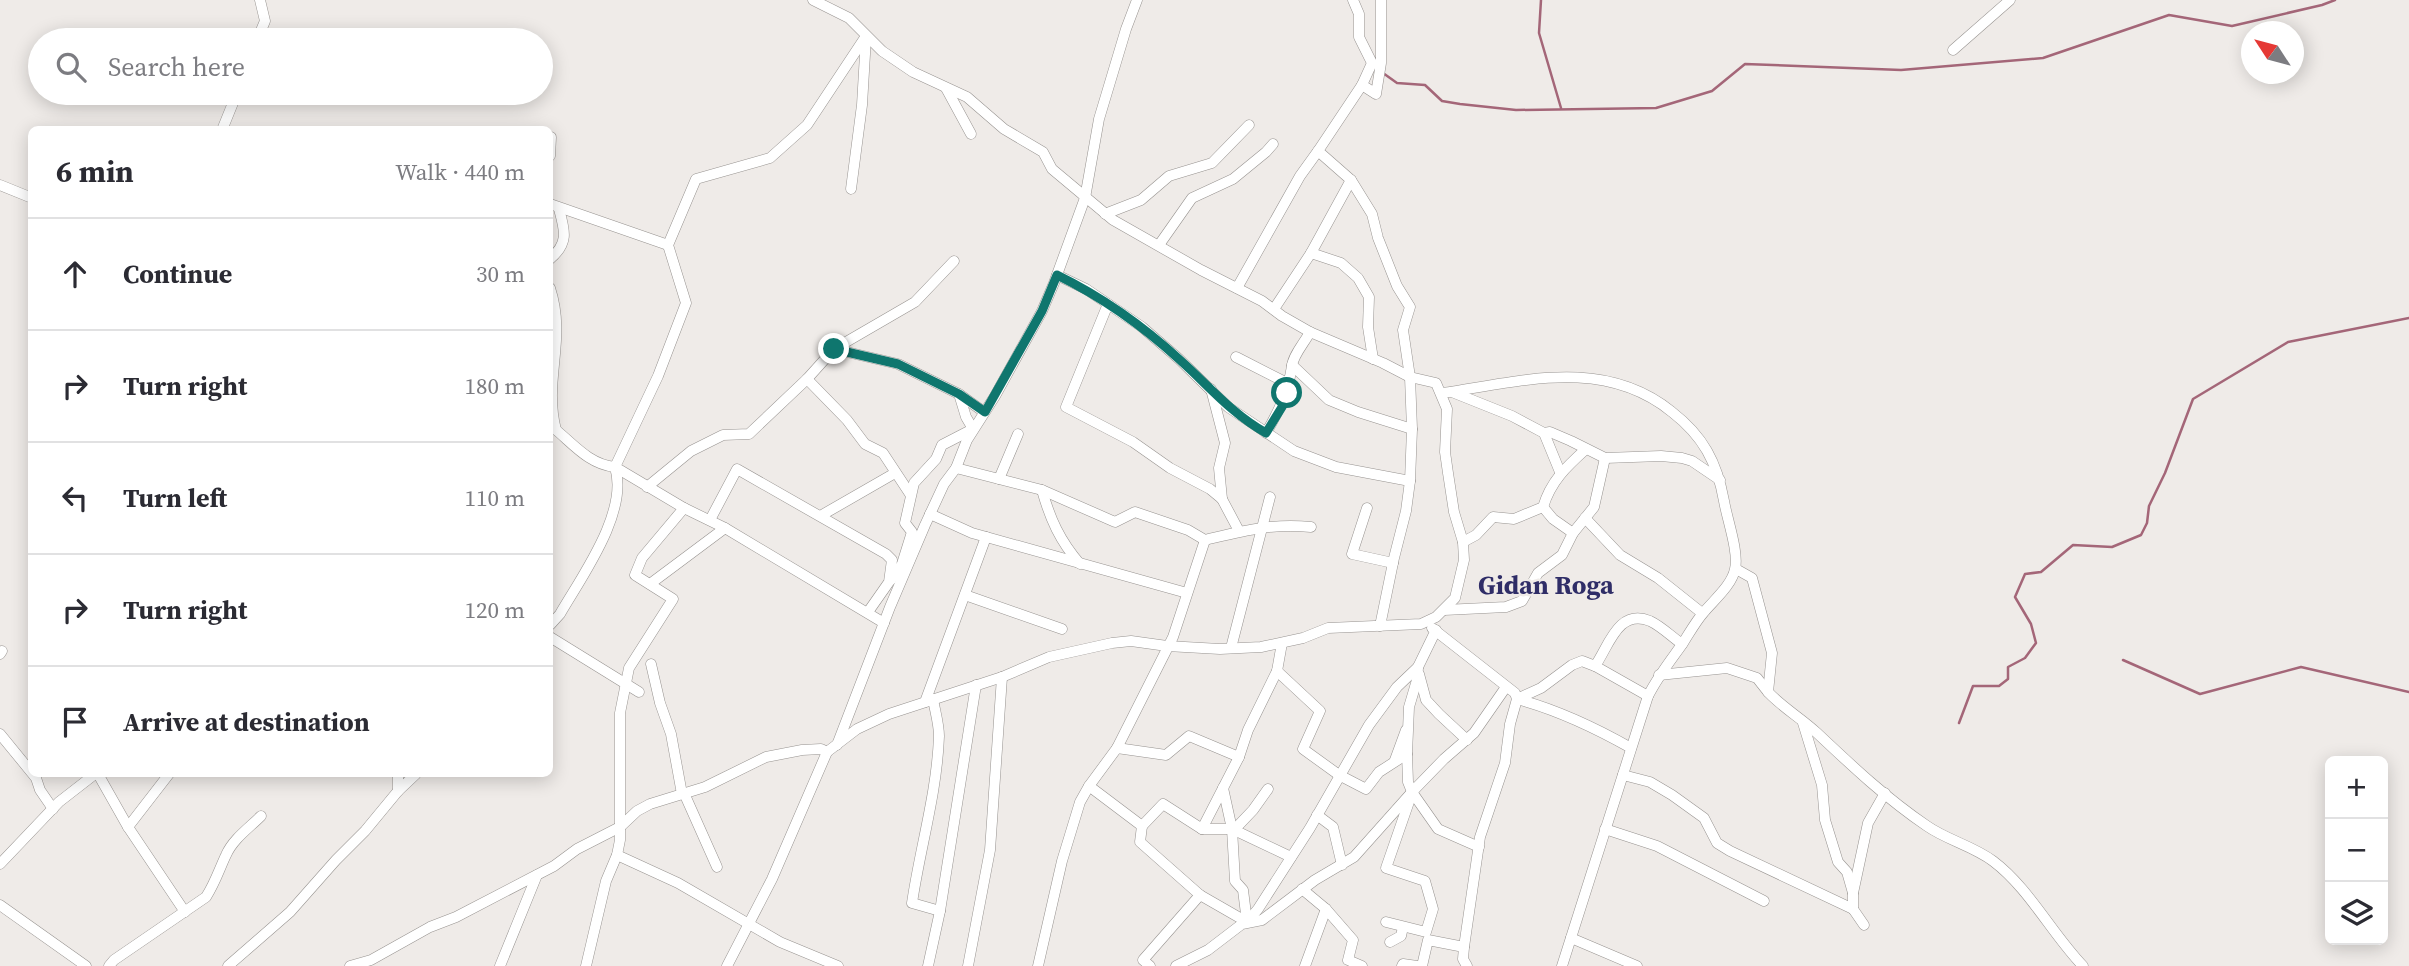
<!DOCTYPE html>
<meta charset="utf-8">
<style>
:root{--surface:#fff;--page:#f7f7f7;--text:#2b2b33;--muted:#7c7c81;--line:#e1e1e2}
body{margin:0;font-family:"Source Serif 4",serif;background:var(--page);color:var(--text)}
.controls{position:absolute;right:21px;bottom:21px;display:grid;overflow:hidden;border-radius:10px;box-shadow:0 4px 18px #0003}
.controls button{width:63px;height:63px;display:grid;place-items:center;padding:0;border:0;border-bottom:2px solid var(--line);background:var(--surface);color:var(--text);font:35px sans-serif}
.compass{position:absolute;left:2241px;top:21px;width:63px;height:63px;border-radius:50%;background:var(--surface);box-shadow:0 4px 18px #0003;rotate:306deg}
.stop{position:absolute;width:21px;height:21px;margin:-16px;border:5px solid #0f766e;border-radius:50%;background:#fff}
.stop.end{background:#0f766e;border-color:#fff;box-shadow:0 2px 7px #0008}
.list{margin:0;padding:0;list-style:none}
h2{display:flex;justify-content:space-between;align-items:center;height:91px;margin:0;padding:0 28px;font-size:30px}
h2 small{font-size:23px;font-weight:400;color:var(--muted)}
.list li{display:grid;grid-template-columns:46px 1fr auto;gap:21px;align-items:center;box-sizing:border-box;height:112px;padding:0 28px;border-top:2px solid var(--line)}
.list b{display:block;font-size:26px;white-space:nowrap}
.list em{font-size:23px;font-style:normal;color:var(--muted)}
.icon{flex:none;width:38px;height:38px;fill:none;stroke:currentColor;stroke-width:2;stroke-linecap:round;stroke-linejoin:round}
.map{position:relative;flex:none;width:2409px;height:966px;overflow:hidden}
.search{position:absolute;background:var(--surface);box-shadow:0 4px 18px #0003;left:28px;top:28px;width:525px;height:77px;display:flex;align-items:center;gap:18px;box-sizing:border-box;padding:0 24px;border-radius:38px;color:var(--muted);font-size:26px}
.panel{position:absolute;background:var(--surface);box-shadow:0 4px 18px #0003;left:28px;top:126px;width:525px;height:651px;border-radius:10px}
.map>svg:first-child{display:block}
</style>
<div class="map">
<svg width="2409" height="966" viewBox="0 0 2409 966">
<rect width="100%" height="100%" fill="#efebe8"/>
<g fill="none" stroke-linecap="round" stroke-linejoin="round">
<g stroke="#a46678" stroke-width="2.5">
<polyline points="1541,0 1539,33 1561,108"/>
<polyline points="1383,73 1397,83 1425,85 1442,101 1460,104 1516,110 1656,108 1712,91 1745,64 1901,70 2043,58 2169,15 2232,26 2322,5 2335,0"/>
<polyline points="2123,660 2200,694 2301,667 2409,692"/>
<polyline points="1959,723 1973,686 1999,686 2008,679 2008,667 2025,658 2036,643 2031,624 2015,597 2025,574 2041,572 2073,545 2112,547 2141,535 2147,523 2149,506 2165,473 2193,399 2288,342 2409,318"/>
</g>
<defs>
<g id="minor">
<polyline points="1353,0 1359,14 1359,37 1372,63 1362,85 1376,94 1381,63 1381,0"/>
<polyline points="257,40 265,21 260,0"/>
<polyline points="1953,50 2010,0"/>
<polyline points="1362,85 1318,151 1351,180 1372,214 1378,238 1397,286 1410,307 1403,330 1410,377 1412,429 1410,481 1406,511 1394,558 1380,626"/>
<polyline points="946,88 971,134"/>
<polyline points="222,130 237,93"/>
<polyline points="550,156 551,137"/>
<polyline points="0,185 32,198"/>
<polyline points="851,189 862,105 866,37"/>
<polyline points="550,204 668,245"/>
<polyline points="1105,214 1141,200 1169,176 1212,163 1249,125"/>
<polyline points="1159,245 1192,198 1233,179 1266,152 1273,144"/>
<polyline points="1311,253 1351,180"/>
<path d="M550,259C569,243 565,231 559,209"/>
<polyline points="1057,275 1086,289 1142,327 1179,359 1228,407 1294,451 1336,467 1410,481"/>
<path d="M550,288C567,340 543,379 556,430"/>
<polyline points="1237,288 1300,176 1318,151"/>
<polyline points="1108,304 1066,407 1133,442 1170,468 1210,489 1222,499 1239,531"/>
<polyline points="1274,309 1311,253 1341,263 1358,278 1369,297 1368,327 1373,359"/>
<polyline points="834,349 898,364 959,394 984,412"/>
<polyline points="1236,357 1289,384"/>
<polyline points="1292,365 1329,400 1358,412 1412,429"/>
<polyline points="807,379 847,420 865,444 883,453 910,494"/>
<polyline points="1211,389 1225,443 1219,468 1222,499"/>
<polyline points="1452,392 1512,416 1544,433 1550,432 1571,441 1605,458 1661,456 1682,458 1692,461 1720,480"/>
<path d="M1442,393C1520,382 1603,356 1672,412C1703,436 1717,462 1724,501C1727,519 1739,552 1735,569C1732,585 1714,600 1704,612C1696,621 1690,632 1683,643C1671,660 1658,676 1648,696L1562,966"/>
<path d="M550,425C571,441 587,464 615,467C629,512 582,576 560,614L550,625"/>
<path d="M1266,433C1279,411 1288,392 1292,366C1293,355 1305,342 1310,332"/>
<polyline points="1544,433 1560,472"/>
<path d="M956,468L1042,490L1115,522L1135,512L1188,530L1205,540C1243,531 1271,523 1311,527"/>
<polyline points="999,479 1018,434"/>
<polyline points="647,487 691,451 723,435 749,434 807,379 834,349 915,302 954,261"/>
<path d="M1042,490C1050,519 1060,541 1080,564"/>
<polyline points="1543,507 1553,519 1573,533"/>
<polyline points="684,508 615,467 658,376 686,303 668,245 696,179 770,158 807,125 866,36"/>
<polyline points="1367,508 1352,554 1393,563"/>
<polyline points="930,514 972,533 1187,593"/>
<polyline points="822,515 895,473"/>
<polyline points="1585,518 1620,555 1658,578 1702,613"/>
<polyline points="710,520 737,469 886,554 892,560 889,582 868,612"/>
<path d="M1463,542L1476,535L1493,517L1514,519L1543,507C1551,481 1566,467 1586,449"/>
<path d="M1736,569L1752,578L1772,653L1768,692C1783,708 1801,718 1817,733C1852,766 1887,799 1927,826C1947,840 1973,846 1993,861C2029,888 2052,934 2083,966"/>
<polyline points="891,580 902,564 912,532 905,523 914,483 936,459 942,445 973,429 966,417 959,394"/>
<polyline points="650,584 725,528"/>
<polyline points="965,595 1062,629"/>
<polyline points="1444,610 1506,607 1522,601 1538,573 1562,555 1573,533 1594,507 1605,458"/>
<path d="M1432,628L1515,693L1517,699C1558,710 1594,727 1631,748"/>
<polyline points="550,637 639,692"/>
<polyline points="1231,648 1270,497"/>
<polyline points="0,654 2,651"/>
<polyline points="651,664 660,703 671,734 682,794"/>
<polyline points="1595,666 1648,696"/>
<polyline points="1418,667 1417,680 1409,707 1407,754 1408,782 1412,792 1438,829 1479,847"/>
<polyline points="1277,671 1320,711 1303,749 1339,775 1366,789 1379,772 1407,754"/>
<polyline points="1419,674 1426,700 1439,714 1467,740"/>
<polyline points="1659,675 1727,668 1757,678 1768,692"/>
<path d="M933,699C935,711 939,724 939,736C937,793 920,848 912,903L940,911"/>
<polyline points="925,702 986,537"/>
<polyline points="1803,723 1822,785 1825,820 1838,862 1847,872 1853,893"/>
<polyline points="0,734 36,778 40,790 53,809"/>
<polyline points="837,745 890,607 925,525 944,484 956,468 967,440 995,396 1042,311 1054,283 1085,198 1099,119 1126,29 1137,0"/>
<polyline points="1117,748 1166,755 1189,736 1239,757"/>
<polyline points="1395,760 1406,730"/>
<polyline points="98,774 128,827 185,912"/>
<polyline points="398,774 398,791 416,774"/>
<polyline points="1623,775 1650,782 1672,795 1704,818 1717,843 1730,851 1853,909"/>
<polyline points="1089,786 1142,826 1163,804 1202,829 1232,829 1291,857"/>
<polyline points="1223,788 1232,829 1235,881 1243,890 1247,922"/>
<polyline points="684,793 717,867"/>
<polyline points="1317,815 1333,827 1342,865"/>
<polyline points="1142,826 1140,842 1200,895 1247,922"/>
<polyline points="128,827 169,774"/>
<polyline points="1202,829 1239,757 1248,730 1277,671 1282,643"/>
<polyline points="1605,829 1657,846 1764,901"/>
<polyline points="1234,830 1253,810 1268,789"/>
<polyline points="617,855 678,883 780,942 838,966"/>
<polyline points="0,864 59,802 95,774"/>
<polyline points="1302,889 1326,909 1353,940 1348,960 1362,966"/>
<polyline points="0,905 86,966"/>
<polyline points="1247,922 1258,909 1310,828 1369,725 1397,687 1418,667 1436,630"/>
<polyline points="1386,922 1426,932 1433,909 1425,881 1386,868 1411,796"/>
<polyline points="1864,925 1853,909 1853,893 1868,823 1885,793"/>
<polyline points="1571,938 1637,966"/>
<polyline points="1390,942 1401,936 1403,927"/>
<path d="M109,966L114,960L206,897C215,883 219,870 226,855C233,839 249,828 261,816"/>
<polyline points="228,966 290,912 336,860 365,831 398,791"/>
<polyline points="350,966 371,960 430,927 456,917 554,866 577,849 620,827 637,811 650,804 705,787 766,757 802,750 821,749 827,752"/>
<polyline points="500,966 537,875"/>
<polyline points="586,966 606,881 617,855 620,840 620,713 629,668 673,599 635,575 642,558 684,508 725,528 884,623"/>
<polyline points="727,966 772,879 827,752 857,729 889,714 1002,677 1049,657 1112,643 1131,641 1167,646 1220,649 1261,647 1303,638 1328,628 1421,624 1436,617 1455,598 1464,560 1463,542 1454,512 1448,473 1445,452 1447,409 1436,383 1410,377 1383,363 1310,332 1282,316 1262,301 1201,270 1113,220 1052,169 1043,152 1004,129 967,97 913,72 882,51 849,18 813,0"/>
<polyline points="928,966 940,911 976,685"/>
<polyline points="968,966 990,850 1002,677"/>
<polyline points="1038,966 1062,861 1080,802 1089,786 1117,748 1173,637 1205,540"/>
<polyline points="1150,966 1143,960 1200,895"/>
<polyline points="1176,966 1208,950 1242,924 1262,920 1315,880 1354,857 1412,792 1444,759 1474,733 1506,687"/>
<polyline points="1305,966 1326,909"/>
<polyline points="1402,966 1403,964 1417,966"/>
<polyline points="1422,966 1428,940 1464,947"/>
<path d="M1467,966L1463,959L1464,947L1480,837L1505,763L1510,724L1517,699L1541,688L1572,665L1582,661L1595,666C1609,646 1618,608 1650,621C1661,626 1672,637 1682,644"/>
</g>
</defs>
<use href="#minor" stroke="#979390" stroke-width="11"/>
<use href="#minor" stroke="#fff" stroke-width="10"/>
</g>
<g fill="none" stroke-linecap="round" stroke-linejoin="round">
<path stroke="#0f766e" stroke-width="9" d="M834,349L898,364L959,394L985,412L1042,311L1057,275C1102,297 1143,326 1180,360C1209,386 1232,414 1266,433L1282,407L1287,393"/>
</g>
<g text-anchor="middle" stroke-width="5" stroke-linejoin="round" paint-order="stroke">
<g font-size="26" font-weight="bold" fill="#2f2d67" stroke="#efebe8">
<text x="1546" y="594">Gidan Roga</text>
</g>
</g>
</svg>
<div class="controls">
<button>+</button>
<button>−</button>
<button><svg class="icon" aria-label="layers" viewBox="0 0 24 24"><path d="M12 4l9 5-9 5-9-5zM3 14l9 5 9-5"/></svg></button>
</div>
<svg class="compass" viewBox="-18 -18 36 36"><path d="M0-13l5 13h-10z" fill="#e53935"/><path d="M0 13l5-13h-10z" fill="#7c7c81"/></svg>
<div class="stop" style="left:1287px;top:393px"></div>
<div class="stop end" style="left:834px;top:349px"></div>
<div class="search"><svg class="icon" aria-label="search" viewBox="0 0 24 24"><circle cx="10" cy="10" r="6"/><path d="M15 15l6 6"/></svg>Search here</div>
<section class="panel">
<h2>6 min<small>Walk · 440 m</small></h2>
<ul class="list">
<li><svg class="icon" aria-label="ahead" viewBox="0 0 24 24"><path d="M12 20V5M6 11l6-6 6 6"/></svg><div><b>Continue</b></div><em>30 m</em></li>
<li><svg class="icon" aria-label="right" viewBox="0 0 24 24"><path d="M7 20v-9h11M14 6l5 5-5 5"/></svg><div><b>Turn right</b></div><em>180 m</em></li>
<li><svg class="icon" aria-label="left" viewBox="0 0 24 24"><path d="M17 20v-9H6M10 6l-5 5 5 5"/></svg><div><b>Turn left</b></div><em>110 m</em></li>
<li><svg class="icon" aria-label="right" viewBox="0 0 24 24"><path d="M7 20v-9h11M14 6l5 5-5 5"/></svg><div><b>Turn right</b></div><em>120 m</em></li>
<li><svg class="icon" aria-label="arrive" viewBox="0 0 24 24"><path d="M6 21V4h12l-3 4 3 4H6"/></svg><div><b>Arrive at destination</b></div></li>
</ul>
</section>
</div>
